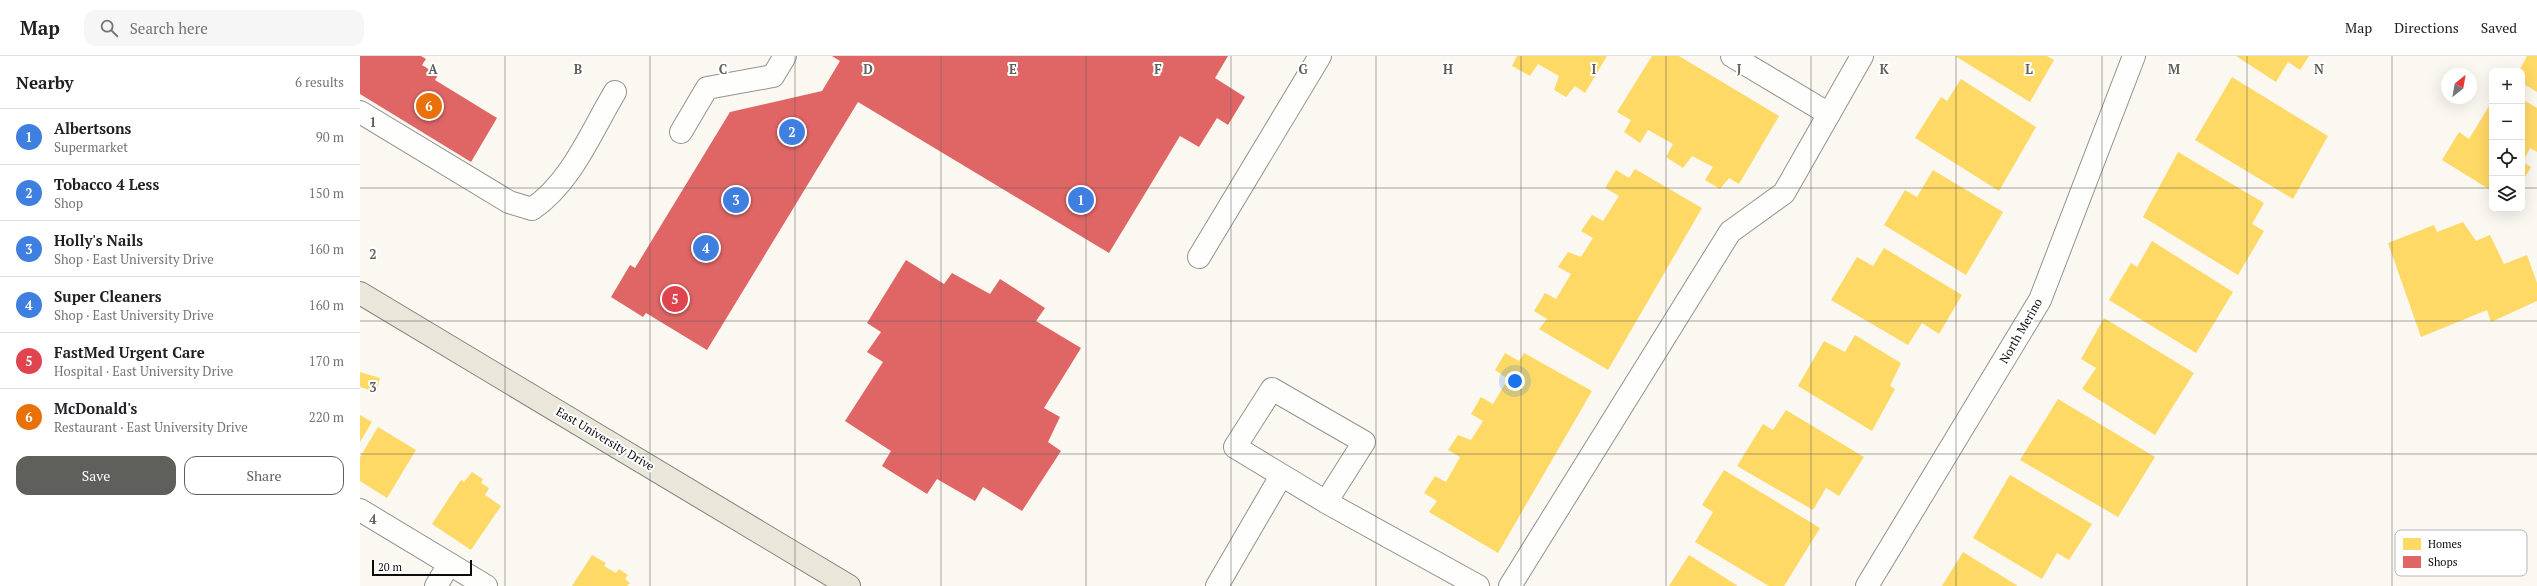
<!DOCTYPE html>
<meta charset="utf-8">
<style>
:root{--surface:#fff;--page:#f6f6f6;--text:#202124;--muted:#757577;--line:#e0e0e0;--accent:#5f5f5c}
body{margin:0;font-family:"PT Serif",serif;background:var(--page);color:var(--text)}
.controls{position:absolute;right:12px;top:12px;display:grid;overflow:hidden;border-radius:8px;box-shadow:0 4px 16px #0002}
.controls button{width:36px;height:36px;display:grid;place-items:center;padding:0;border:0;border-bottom:1px solid var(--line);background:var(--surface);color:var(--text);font:20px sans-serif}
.compass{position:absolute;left:2081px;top:12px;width:36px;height:36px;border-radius:50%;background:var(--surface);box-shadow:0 4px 16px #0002;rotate:31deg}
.scale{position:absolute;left:12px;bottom:10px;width:100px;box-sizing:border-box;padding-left:4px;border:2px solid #0c0c0c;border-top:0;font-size:11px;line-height:14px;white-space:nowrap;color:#0c0c0c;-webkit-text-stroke:3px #fff;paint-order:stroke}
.you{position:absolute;left:1155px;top:325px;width:14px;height:14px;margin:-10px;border:3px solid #fff;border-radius:50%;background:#1a73e8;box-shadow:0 0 0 6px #1a73e833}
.badge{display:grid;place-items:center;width:26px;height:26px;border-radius:50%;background:var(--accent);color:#fff;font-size:13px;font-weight:700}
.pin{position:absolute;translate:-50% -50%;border:2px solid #fff;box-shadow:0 1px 4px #0006}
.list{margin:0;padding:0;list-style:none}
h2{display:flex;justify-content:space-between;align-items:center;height:52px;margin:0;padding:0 16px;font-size:17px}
h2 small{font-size:13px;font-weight:400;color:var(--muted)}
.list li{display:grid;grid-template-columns:26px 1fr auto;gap:12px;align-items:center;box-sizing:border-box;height:56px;padding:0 16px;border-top:1px solid var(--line)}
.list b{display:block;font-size:15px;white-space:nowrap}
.list p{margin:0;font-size:13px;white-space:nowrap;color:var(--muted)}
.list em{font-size:13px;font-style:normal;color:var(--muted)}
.actions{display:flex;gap:8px;padding:12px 16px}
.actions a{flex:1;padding:9px 0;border:1px solid var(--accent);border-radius:12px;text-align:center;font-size:14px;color:var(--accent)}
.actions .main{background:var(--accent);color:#fff}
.icon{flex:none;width:22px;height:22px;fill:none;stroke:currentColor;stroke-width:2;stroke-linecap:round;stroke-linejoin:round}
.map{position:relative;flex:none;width:2177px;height:530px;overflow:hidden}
header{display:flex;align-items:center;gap:24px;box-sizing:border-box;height:56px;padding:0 20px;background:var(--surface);border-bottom:1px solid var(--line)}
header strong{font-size:19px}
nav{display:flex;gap:22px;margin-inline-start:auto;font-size:14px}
.search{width:280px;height:36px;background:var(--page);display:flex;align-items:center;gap:10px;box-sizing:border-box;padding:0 14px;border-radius:12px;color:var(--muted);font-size:15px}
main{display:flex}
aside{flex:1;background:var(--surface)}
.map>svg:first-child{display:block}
</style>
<header>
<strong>Map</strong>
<div class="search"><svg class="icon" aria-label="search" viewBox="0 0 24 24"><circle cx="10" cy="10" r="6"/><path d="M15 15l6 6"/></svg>Search here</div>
<nav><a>Map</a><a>Directions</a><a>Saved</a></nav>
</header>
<main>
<aside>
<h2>Nearby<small>6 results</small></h2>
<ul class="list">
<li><span class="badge" style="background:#3f7fe0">1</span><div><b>Albertsons</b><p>Supermarket</p></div><em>90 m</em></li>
<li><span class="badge" style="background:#3f7fe0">2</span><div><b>Tobacco 4 Less</b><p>Shop</p></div><em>150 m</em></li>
<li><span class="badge" style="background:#3f7fe0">3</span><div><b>Holly's Nails</b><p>Shop · East University Drive</p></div><em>160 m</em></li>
<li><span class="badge" style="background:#3f7fe0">4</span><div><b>Super Cleaners</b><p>Shop · East University Drive</p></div><em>160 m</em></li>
<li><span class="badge" style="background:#e0444e">5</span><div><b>FastMed Urgent Care</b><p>Hospital · East University Drive</p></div><em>170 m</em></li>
<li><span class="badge" style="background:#e8710a">6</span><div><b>McDonald's</b><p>Restaurant · East University Drive</p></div><em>220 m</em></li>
</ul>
<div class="actions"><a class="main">Save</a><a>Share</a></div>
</aside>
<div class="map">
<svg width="2177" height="530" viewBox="0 0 2177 530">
<rect width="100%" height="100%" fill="#faf8f1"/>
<g fill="#ffd966">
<polygon points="1157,0 1247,0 1225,37 1215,30 1206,41 1194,34 1199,20 1178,8 1170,20 1152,10"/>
<polygon points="1292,0 1319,0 1419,60 1379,128 1369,122 1360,133 1345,124 1353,111 1332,100 1323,112 1306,101 1313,88 1288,74 1280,87 1264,76 1271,64 1257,56"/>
<polygon points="1595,0 1687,0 1694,4 1670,46"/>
<polygon points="1876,0 1949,0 1940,14 1928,6 1916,26"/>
<polygon points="2167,0 2177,0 2177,36 2162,27 2162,15 2159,15"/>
<polygon points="1872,21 1968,80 1933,143 1835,84"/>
<polygon points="1601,23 1676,71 1639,135 1555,82 1581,41 1587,45"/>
<polygon points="2162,43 2177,52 2177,96 2170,92 2163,106 2171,111 2162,126"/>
<polygon points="2132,45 2132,135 2082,104 2099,76 2109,83"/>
<polygon points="1818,96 1904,147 1892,168 1904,175 1878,219 1783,161"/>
<polygon points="1275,113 1342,152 1248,314 1179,273 1187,263 1174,255 1185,237 1196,243 1211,218 1198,211 1208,196 1221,201 1233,182 1221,175 1232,159 1243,165 1259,140 1245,132 1256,114 1269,122"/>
<polygon points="1573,114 1643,156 1606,219 1524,169 1545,134 1557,141"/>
<polygon points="2103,166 2116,185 2130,179 2144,208 2167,199 2177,227 2177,245 2131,266 2127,254 2061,281 2028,187 2074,169 2077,176"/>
<polygon points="1792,185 1873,236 1836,297 1749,244 1771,207 1777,211"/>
<polygon points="1524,192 1602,239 1579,278 1562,267 1548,289 1471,244 1497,201 1513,210"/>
<polygon points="1744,262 1834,317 1795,379 1722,333 1736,312 1721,303"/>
<polygon points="1495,279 1541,307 1530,330 1535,333 1512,375 1438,330 1464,285 1485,296"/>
<polygon points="1145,297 1159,305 1164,297 1232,335 1138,497 1069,456 1077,445 1064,437 1075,420 1086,426 1100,401 1088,394 1098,379 1111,384 1123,365 1111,358 1121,341 1133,348 1148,323 1135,314"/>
<polygon points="0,316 20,322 16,336 0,331"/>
<polygon points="1698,343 1795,401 1758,461 1660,404"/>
<polygon points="1426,354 1504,401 1479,440 1466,432 1453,454 1377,410 1403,368 1413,374"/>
<polygon points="0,359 12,366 0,386"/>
<polygon points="18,371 56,394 27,442 0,425 0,401"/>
<polygon points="1364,414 1460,472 1424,530 1409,530 1335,486 1353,456 1342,449"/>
<polygon points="112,416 123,423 121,427 129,432 125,439 141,450 111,494 72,468 101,424 104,426"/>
<polygon points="1650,419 1732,468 1709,504 1697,497 1682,523 1613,482"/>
<polygon points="1603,496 1658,530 1582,530"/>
<polygon points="232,499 246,507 244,510 256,517 259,513 268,519 265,523 270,527 267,530 212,530"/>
<polygon points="1329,499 1378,530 1309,530"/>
</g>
<g fill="#e06666">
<polygon points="0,0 61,0 66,3 62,9 78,19 75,24 137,62 111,106 0,38"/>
<polygon points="472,0 868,0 855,22 885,41 868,69 857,62 839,91 820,80 749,197 498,46 347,294 286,257 283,261 251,241 270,209 275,212 370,56 462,35 480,5"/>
<polygon points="546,204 584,228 592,217 630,238 640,223 685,252 676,265 721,292 684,352 700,361 688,386 701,395 662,455 623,431 615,445 577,423 567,438 522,410 531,395 485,365 523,306 507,296 521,276 507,267"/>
</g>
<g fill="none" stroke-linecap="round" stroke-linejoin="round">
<defs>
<g id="minor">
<polyline points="1372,0 1469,58"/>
<path d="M0,56L149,146L172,153C211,127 231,76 255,36"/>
<polyline points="321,76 347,32 413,20 425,0"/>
<polyline points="839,201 960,0"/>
<polyline points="966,446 875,391 912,333 1004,386 966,446 1118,530"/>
<polyline points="0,454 126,530"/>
<polyline points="76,530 89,508"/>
<polyline points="857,530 921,420"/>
<polyline points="1150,530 1370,176 1424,137 1502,0"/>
<polyline points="1507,530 1680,244 1774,0"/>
</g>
<polyline id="major" points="0,237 489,530"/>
</defs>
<use href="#minor" stroke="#93928f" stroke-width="24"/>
<use href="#major" stroke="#80807c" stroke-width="24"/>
<use href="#minor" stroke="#fefefd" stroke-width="22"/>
<use href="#major" stroke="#eae6d9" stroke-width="22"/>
</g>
<path fill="none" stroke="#5f5f5c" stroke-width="1" stroke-opacity="0.55" d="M145,0V530M290,0V530M435,0V530M581,0V530M726,0V530M871,0V530M1016,0V530M1161,0V530M1306,0V530M1451,0V530M1596,0V530M1742,0V530M1887,0V530M2032,0V530M0,132H2132M2162,132H2177M0,265H2177M0,398H2177"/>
<g text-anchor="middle" stroke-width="4" stroke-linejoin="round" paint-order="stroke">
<g font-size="12" fill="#0c0c0c" stroke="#fff">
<text transform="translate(1661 275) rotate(-60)" y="4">North Merino</text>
<text transform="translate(245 383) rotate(31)" y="4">East University Drive</text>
</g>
</g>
<rect x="2035" y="474" width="132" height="46" rx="6" fill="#fff" stroke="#b6b6b6" stroke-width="1"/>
<rect x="2043" y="482" width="18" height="12" fill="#ffd966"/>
<rect x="2043" y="500" width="18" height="12" fill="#e06666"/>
<g font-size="11" fill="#0c0c0c">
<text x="2068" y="492">Homes</text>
<text x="2068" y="510">Shops</text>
</g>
<g font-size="13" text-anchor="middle" font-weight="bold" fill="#5f5f5c" stroke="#fff" stroke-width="4" stroke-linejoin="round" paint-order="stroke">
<text x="73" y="18">A</text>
<text x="218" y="18">B</text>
<text x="363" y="18">C</text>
<text x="508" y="18">D</text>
<text x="653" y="18">E</text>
<text x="798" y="18">F</text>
<text x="943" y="18">G</text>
<text x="1088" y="18">H</text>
<text x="1234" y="18">I</text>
<text x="1379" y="18">J</text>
<text x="1524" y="18">K</text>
<text x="1669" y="18">L</text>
<text x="1814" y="18">M</text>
<text x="1959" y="18">N</text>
<text x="13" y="71">1</text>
<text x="13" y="203">2</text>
<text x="13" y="336">3</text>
<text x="13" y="468">4</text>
</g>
</svg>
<div class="controls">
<button>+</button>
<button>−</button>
<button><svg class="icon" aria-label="locate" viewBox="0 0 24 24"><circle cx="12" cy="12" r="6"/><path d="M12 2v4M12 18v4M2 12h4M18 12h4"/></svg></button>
<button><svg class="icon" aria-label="layers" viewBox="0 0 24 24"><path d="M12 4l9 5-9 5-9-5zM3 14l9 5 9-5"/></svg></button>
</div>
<svg class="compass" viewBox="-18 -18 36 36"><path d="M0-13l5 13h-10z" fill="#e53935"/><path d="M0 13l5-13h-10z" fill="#757577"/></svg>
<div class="scale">20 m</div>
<div class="you"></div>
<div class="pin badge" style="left:721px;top:144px;background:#3f7fe0">1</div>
<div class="pin badge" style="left:432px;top:76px;background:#3f7fe0">2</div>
<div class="pin badge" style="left:376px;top:144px;background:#3f7fe0">3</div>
<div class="pin badge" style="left:346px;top:192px;background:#3f7fe0">4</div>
<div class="pin badge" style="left:315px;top:243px;background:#e0444e">5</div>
<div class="pin badge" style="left:69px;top:50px;background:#e8710a">6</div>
</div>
</main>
